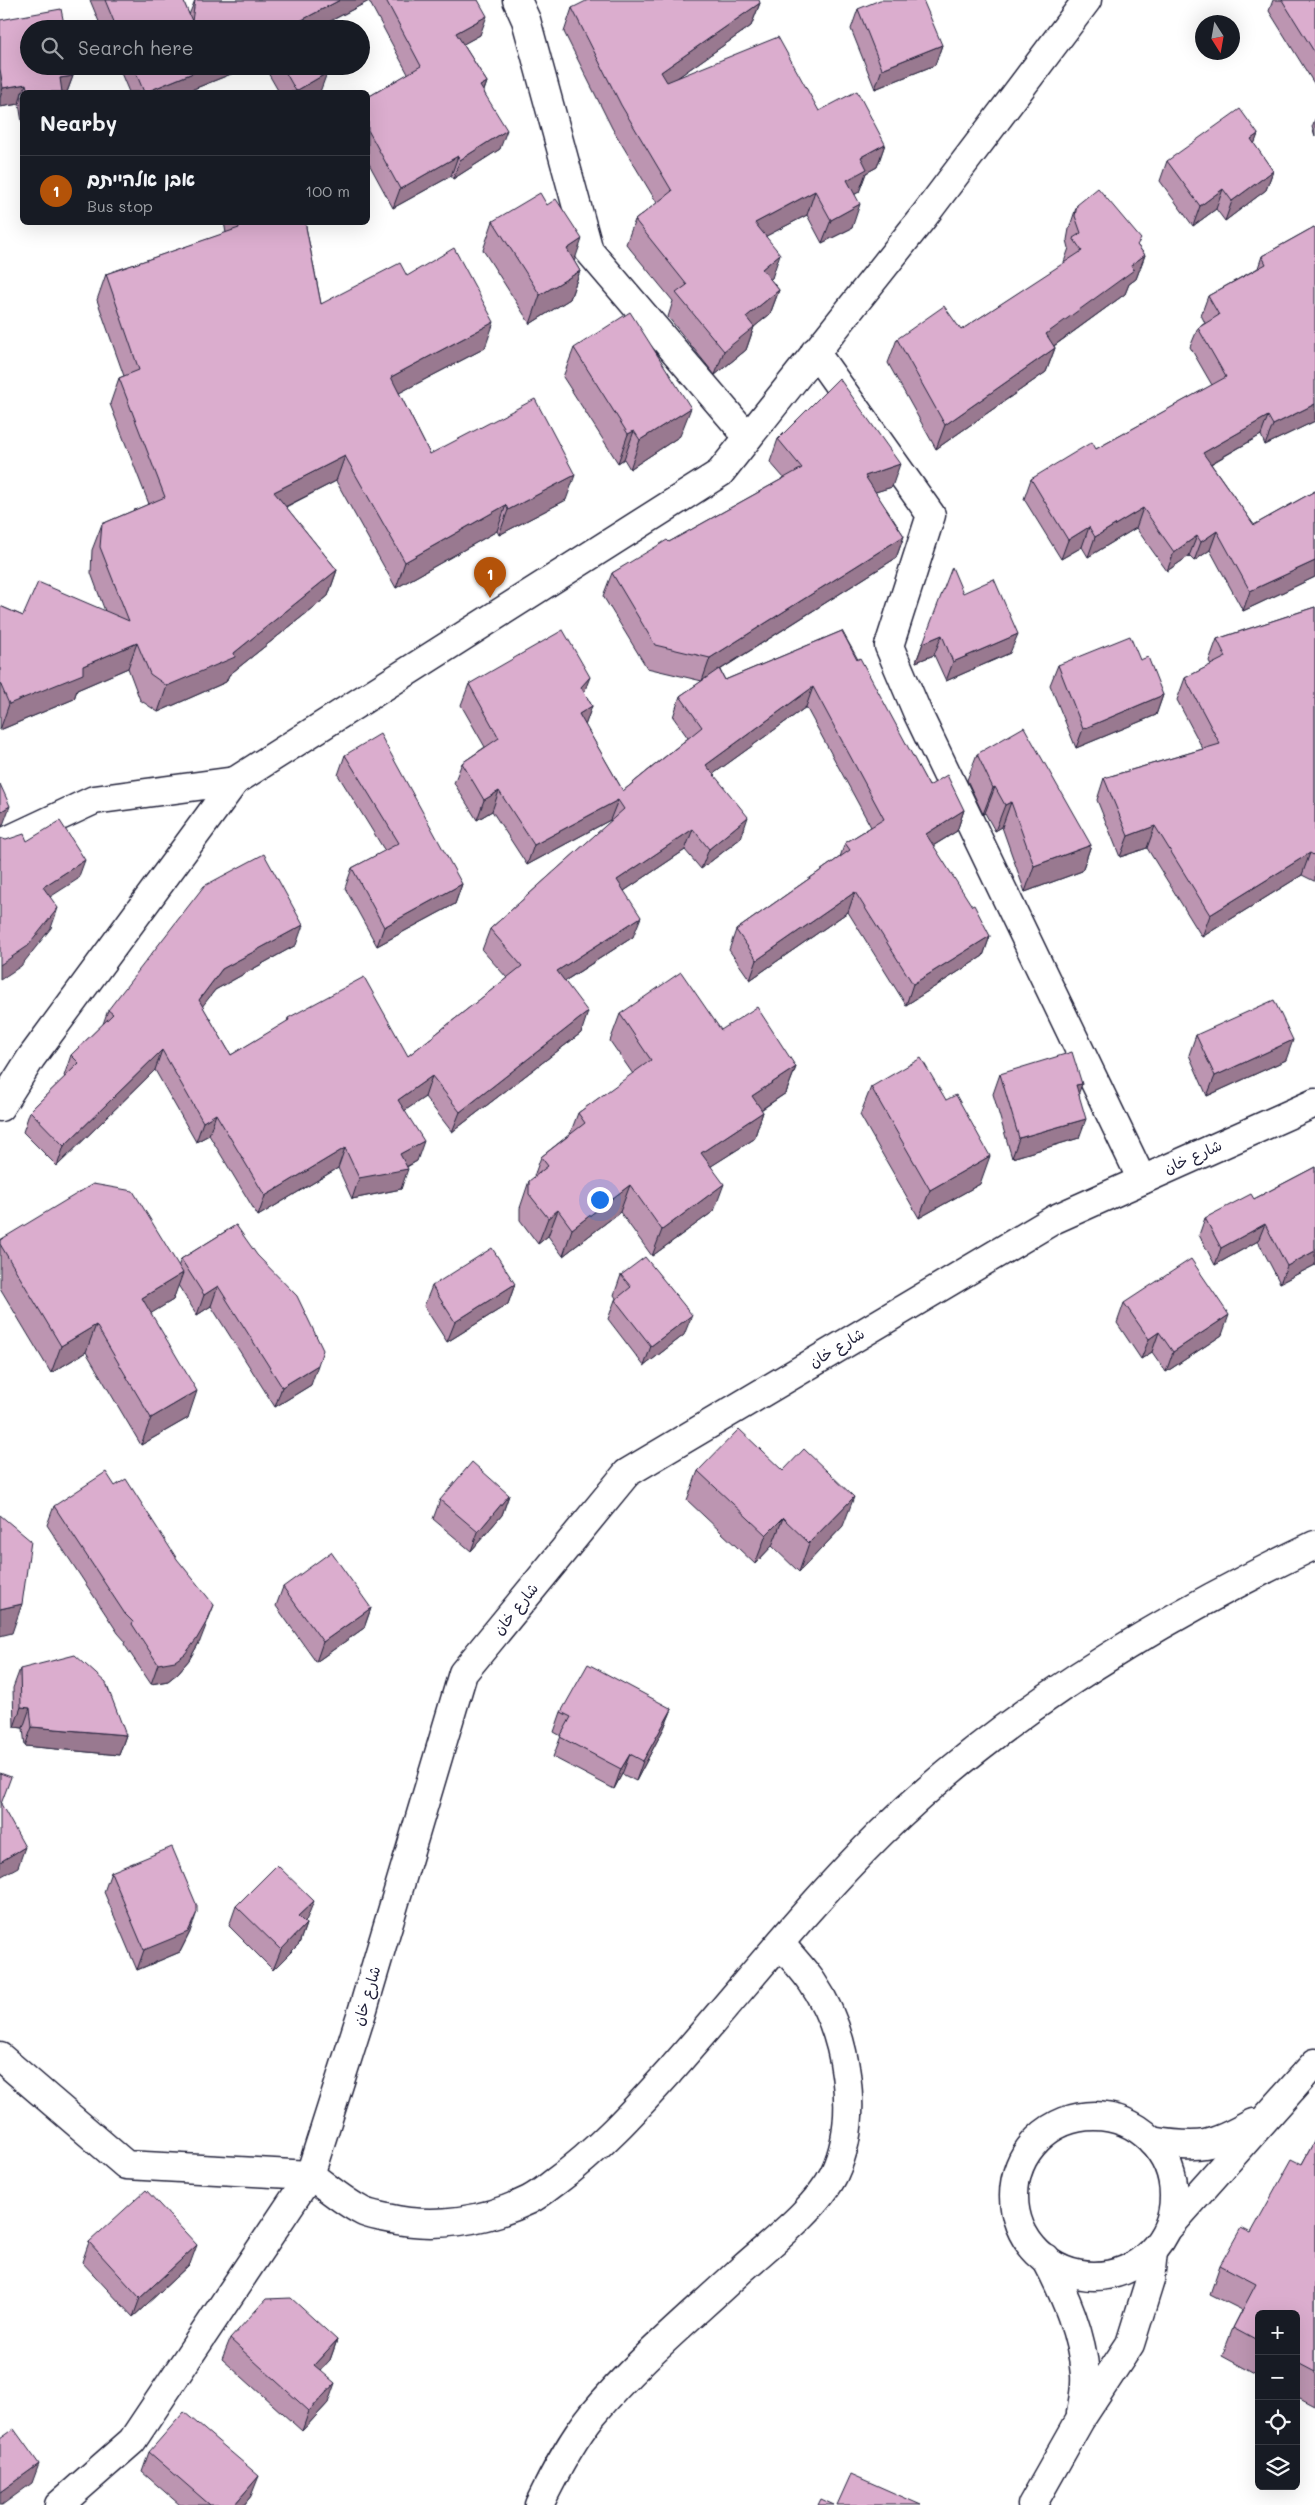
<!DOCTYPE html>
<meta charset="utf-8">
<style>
:root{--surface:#171b24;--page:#20242c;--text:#f1f3f6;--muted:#9ea1a6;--line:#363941;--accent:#b45309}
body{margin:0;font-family:Mali,"Playpen Sans Arabic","Playpen Sans Hebrew",sans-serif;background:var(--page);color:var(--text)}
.controls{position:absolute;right:15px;bottom:15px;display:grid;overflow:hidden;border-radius:8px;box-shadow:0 5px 20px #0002}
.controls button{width:45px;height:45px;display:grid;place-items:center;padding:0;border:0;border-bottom:1px solid var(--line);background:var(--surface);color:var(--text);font:25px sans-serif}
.compass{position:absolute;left:1195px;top:15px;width:45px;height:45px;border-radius:50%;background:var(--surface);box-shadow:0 5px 20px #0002;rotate:169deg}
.you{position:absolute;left:599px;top:1199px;width:18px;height:18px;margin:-12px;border:4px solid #fff;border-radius:50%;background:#1a73e8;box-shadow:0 0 0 8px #1a73e833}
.badge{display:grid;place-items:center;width:32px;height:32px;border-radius:50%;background:var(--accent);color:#fff;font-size:16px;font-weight:700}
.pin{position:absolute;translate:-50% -41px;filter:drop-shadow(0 1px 2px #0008)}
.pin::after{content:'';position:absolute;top:26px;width:18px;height:15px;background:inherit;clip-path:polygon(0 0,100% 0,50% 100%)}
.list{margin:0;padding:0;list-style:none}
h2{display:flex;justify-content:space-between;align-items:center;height:65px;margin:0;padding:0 20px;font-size:21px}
h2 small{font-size:16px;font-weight:400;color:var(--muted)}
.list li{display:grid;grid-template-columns:32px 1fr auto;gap:15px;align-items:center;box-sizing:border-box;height:70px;padding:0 20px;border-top:1px solid var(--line)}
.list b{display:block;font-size:19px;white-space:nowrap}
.list p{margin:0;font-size:16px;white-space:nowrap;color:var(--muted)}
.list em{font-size:16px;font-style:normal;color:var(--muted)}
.icon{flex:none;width:28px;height:28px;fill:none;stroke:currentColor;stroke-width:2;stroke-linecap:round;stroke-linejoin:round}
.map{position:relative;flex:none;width:1315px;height:2505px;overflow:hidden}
.search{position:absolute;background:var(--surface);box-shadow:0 5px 20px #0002;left:20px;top:20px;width:350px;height:55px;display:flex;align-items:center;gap:12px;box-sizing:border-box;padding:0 18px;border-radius:28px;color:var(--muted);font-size:19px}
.panel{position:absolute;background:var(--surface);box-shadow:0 5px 20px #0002;left:20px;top:90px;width:350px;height:135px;border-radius:8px}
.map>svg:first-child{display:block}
</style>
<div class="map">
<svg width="1315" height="2505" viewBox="0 0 1315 2505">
<rect width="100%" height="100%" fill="#fff"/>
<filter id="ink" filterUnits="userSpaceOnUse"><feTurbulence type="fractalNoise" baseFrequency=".02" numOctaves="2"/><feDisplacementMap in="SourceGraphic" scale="10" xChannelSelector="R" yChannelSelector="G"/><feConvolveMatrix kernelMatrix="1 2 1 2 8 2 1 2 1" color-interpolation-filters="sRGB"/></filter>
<g filter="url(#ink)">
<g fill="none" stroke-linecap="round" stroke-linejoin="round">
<defs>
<g id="minor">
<polyline points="517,0 526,20 589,251 748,437"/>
<polyline points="815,352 931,515 889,646 918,714 1142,1180"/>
<polyline points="0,844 94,800 235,781"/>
<polyline points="0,1107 31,1058 235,781 720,473 924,216 1087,0"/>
<polyline points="0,2057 126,2165 310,2175 363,2009 463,1673 627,1473 1055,1219 1315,1103"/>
<circle cx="1094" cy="2196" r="80"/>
<path d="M1152,2141C1200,2149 1211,2147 1253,2123"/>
<polyline points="1168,2228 1315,2063"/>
<path d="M1046,2259C1065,2295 1082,2334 1085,2375C1086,2387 1083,2401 1081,2413"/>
<path d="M59,2505L132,2441L310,2175C327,2187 344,2202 362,2211C369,2215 379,2216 387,2218C434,2229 486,2221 529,2200C539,2195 547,2188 555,2182C599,2150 634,2111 670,2071C740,1992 806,1907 881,1833C1003,1713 1161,1618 1315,1545"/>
<path d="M539,2505C554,2474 571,2441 593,2414C637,2361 692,2316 742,2269C771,2243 817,2208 834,2174C861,2117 847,2033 812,1982C803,1969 791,1957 781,1944"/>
<polyline points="1032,2505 1080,2420 1130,2344 1150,2280 1153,2251"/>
</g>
</defs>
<use href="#minor" stroke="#22223b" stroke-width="31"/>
<use href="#minor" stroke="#fff" stroke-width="28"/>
</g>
<g fill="#bc95b1" stroke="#22223b">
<polygon points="90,0 183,0 189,15 195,0 478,0 480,35 463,44 487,82 484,91 500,149 453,179 451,176 393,208 368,162 368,97 408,74 369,1 315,29 102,29"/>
<polygon points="1273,0 1315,0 1315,85 1269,11"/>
<polygon points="760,3 751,26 677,78 819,111 885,144 877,167 866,173 859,192 855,194 852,228 822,243 807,215 766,236 772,278 770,279 779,290 770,314 754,327 746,350 715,375 668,317 673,301 626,244 635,220 657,203 612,128 564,32 572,8"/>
<polygon points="858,9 942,45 935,65 875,89 851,29"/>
<polygon points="0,20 73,76 67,92 22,92 22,122 19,104 0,107"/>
<polygon points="118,66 251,66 186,92 129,92"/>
<polygon points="264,66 323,66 320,92 279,92"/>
<polygon points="1315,119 1315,136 1312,127"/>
<polygon points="1258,134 1254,144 1273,171 1266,190 1225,221 1216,209 1193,226 1160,181 1167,161"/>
<polygon points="547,205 574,261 580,271 570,299 530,324 483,250 493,221"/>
<polygon points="1077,205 1138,246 1145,255 1136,279 1129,284 1125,294 1054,346 1055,348 1046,372 936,449 888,363 897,339 961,330 1065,263 1064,262 1069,248 1067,240 1069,229"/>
<polygon points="224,222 305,222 321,304 407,276 485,348 399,393 430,454 566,500 499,535 497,531 396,588 336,481 286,507 337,570 328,596 229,675 226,682 158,712 140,700 128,668 77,690 74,699 0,730 0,606 23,616 105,611 91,573 92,550 102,524 149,504 110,404 119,378 124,376 97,300 106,274 226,233"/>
<polygon points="1314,227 1315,421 1265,445 1261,435 1211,464 1254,525 1315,491 1315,577 1243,611 1210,550 1194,561 1189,556 1167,571 1136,528 1088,557 1082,547 1061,559 1024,499 1031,479 1096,449 1212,385 1190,347 1198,328 1205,323 1201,315 1208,296 1258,268 1262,256"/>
<polygon points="574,348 680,436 630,469 624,459 618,463 563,377"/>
<polygon points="778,439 892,487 875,492 904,536 896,558 720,670 725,680 842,631 929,786 964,810 957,831 933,846 990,936 983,956 906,1005 848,912 750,980 729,950 736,930 840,857 845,843 871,827 806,707 713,774 741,838 701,869 685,850 624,891 633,937 565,981 581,1033 452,1132 425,1097 405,1110 417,1161 407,1167 401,1189 352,1199 338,1168 258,1216 209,1135 196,1142 155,1070 57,1166 23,1132 30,1111 65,1077 64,1076 71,1055 103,1024 108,1010 296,945 215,990 202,1006 231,1055 287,1022 288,1018 408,1056 507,978 482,950 490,929 611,821 610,820 527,865 492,811 477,820 454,783 462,763 485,747 461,705 469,684 584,692 592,706 585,725 623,791 688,738 673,717 680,696 702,681 647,668 603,596 612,573 669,542 784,478 770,462"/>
<polygon points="963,593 1010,653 946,681 934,655 916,662 923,643"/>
<polygon points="1315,607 1315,881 1314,881 1302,875 1202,937 1147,848 1120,857 1097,800 1104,778 1203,749 1177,700 1185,678 1211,665 1209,661 1217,639"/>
<polygon points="1140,660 1163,695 1156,715 1076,748 1050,685 1058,665"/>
<polygon points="977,754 1091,845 1082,871 1025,892 1002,827 995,831 985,813 983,814 967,780"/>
<polygon points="345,755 462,884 455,904 377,946 345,888 352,868 385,851 338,775"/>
<polygon points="620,1014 721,1030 796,1067 786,1093 761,1110 763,1112 754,1139 711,1166 714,1211 652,1256 620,1212 563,1256 548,1236 538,1244 520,1220 520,1208 529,1181 533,1179 541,1157 570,1134 578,1113 633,1074 610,1041"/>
<polygon points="1196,1035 1286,1060 1207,1096 1189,1055"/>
<polygon points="1000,1074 1079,1093 1079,1138 1012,1158 993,1094"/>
<polygon points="871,1087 946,1100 980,1184 919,1218 860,1115"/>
<polygon points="1315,1167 1315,1265 1280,1283 1258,1241 1215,1265 1199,1235 1205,1218 1254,1199"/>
<polygon points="236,1225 311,1385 275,1407 211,1306 197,1315 178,1285 173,1300 151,1313 188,1418 141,1445 86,1352 51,1373 0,1288 0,1240 178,1267 181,1259"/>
<polygon points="621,1275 684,1335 644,1366 608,1319 615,1300 616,1298 614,1295"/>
<polygon points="515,1284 508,1304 447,1342 424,1306 432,1286"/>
<polygon points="1124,1303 1222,1335 1166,1372 1152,1352 1141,1359 1117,1323"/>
<polygon points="698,1471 783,1471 843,1526 799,1572 772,1546 755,1564 687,1500"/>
<polygon points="509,1495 502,1515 471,1551 433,1519 440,1500"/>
<polygon points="54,1506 200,1641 189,1660 178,1673 168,1681 151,1684 124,1644 125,1641 118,1633 47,1525"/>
<polygon points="283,1587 371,1608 364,1628 316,1662 276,1606"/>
<polygon points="20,1669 126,1735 119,1755 25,1746 23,1728 14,1727 13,1688"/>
<polygon points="672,1709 664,1728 636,1781 622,1774 614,1789 553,1757 561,1736 554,1732 561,1712"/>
<polygon points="111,1872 190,1932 180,1952 137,1970 104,1892"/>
<polygon points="236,1906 306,1921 305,1922 306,1924 299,1944 273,1970 229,1926"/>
<polygon points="1315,2140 1315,2406 1296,2396 1296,2314 1259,2314 1259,2376 1222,2356 1233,2328 1242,2310 1210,2294 1220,2265 1251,2233 1302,2164"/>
<polygon points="89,2242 190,2264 133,2317 82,2262"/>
<polygon points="230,2339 337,2340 330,2360 320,2370 328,2403 302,2431 222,2359"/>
<polygon points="149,2452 251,2496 244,2505 180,2505 142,2472"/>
</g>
<g fill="#997990" stroke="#22223b">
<polygon points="340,0 369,0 369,1 315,29 296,29 298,22"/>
<polygon points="760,3 751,26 653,95 661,72"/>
<polygon points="487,16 480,35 449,52 456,33"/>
<polygon points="942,45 935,65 875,89 882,69"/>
<polygon points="210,66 251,66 186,92 146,92"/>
<polygon points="327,73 320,92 295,92 296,91"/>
<polygon points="73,76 67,92 54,92 60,78"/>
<polygon points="487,82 480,101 480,86"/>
<polygon points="26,84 23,92 22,92 19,104 0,107 0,98 3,88"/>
<polygon points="507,130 500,149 453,179 460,160"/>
<polygon points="1258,134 1251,153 1251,139"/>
<polygon points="885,144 877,167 866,173 859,192 839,203 847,180 861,157"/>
<polygon points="458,156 451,176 393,208 400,189"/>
<polygon points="1273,171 1266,190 1225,221 1232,201"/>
<polygon points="1223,189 1216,209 1193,226 1200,206"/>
<polygon points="815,191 807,215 747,246 755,223"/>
<polygon points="860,204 852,228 822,243 831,220"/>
<polygon points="582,239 572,268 567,249"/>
<polygon points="780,254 772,278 753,293 762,269"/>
<polygon points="1145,255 1136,279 1129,284 1125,294 1037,358 1046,334 1131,265"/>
<polygon points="580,271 570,299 530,324 540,295"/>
<polygon points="779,290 770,314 754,327 746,350 715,375 724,351 746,317"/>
<polygon points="494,322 485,348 382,402 391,377"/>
<polygon points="1055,348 1046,372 936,449 945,425"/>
<polygon points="1315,404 1315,421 1265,445 1273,425"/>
<polygon points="691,408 680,436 630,469 640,440"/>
<polygon points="1268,416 1261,435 1196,472 1203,453"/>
<polygon points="634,431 624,459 618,463 628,434"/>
<polygon points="345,456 336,481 265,517 274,492"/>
<polygon points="900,464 892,487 856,498 865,476"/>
<polygon points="575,475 566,500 499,535 508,510"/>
<polygon points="506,505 497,531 396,588 405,562"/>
<polygon points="1143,508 1136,528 1088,557 1095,537"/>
<polygon points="1089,527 1082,547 1061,559 1068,540"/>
<polygon points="1217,531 1210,550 1194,561 1201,542"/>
<polygon points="904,536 896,558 702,681 710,658"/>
<polygon points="1197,536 1189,556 1167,571 1174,552"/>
<polygon points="1315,561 1315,577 1243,611 1250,591"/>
<polygon points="337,570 328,596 229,675 226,682 158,712 167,686 234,653"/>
<polygon points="1018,634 1010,653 946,681 953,662"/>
<polygon points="942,635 934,655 916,662 923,643"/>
<polygon points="137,643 128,668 77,690 74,699 0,730 9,704 83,666"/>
<polygon points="590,677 582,698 581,687"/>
<polygon points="813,687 806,707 698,785 706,765"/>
<polygon points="1163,695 1156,715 1076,748 1083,729"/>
<polygon points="592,706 585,726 579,714"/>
<polygon points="995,787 985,813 983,814 993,788"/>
<polygon points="499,791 492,811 477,820 484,800"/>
<polygon points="618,800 610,820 527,865 534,845"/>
<polygon points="1011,802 1002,827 995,831 1005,805"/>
<polygon points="10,806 3,825 0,827 0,812"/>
<polygon points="964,810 957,831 918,855 926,834"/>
<polygon points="748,817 741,838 701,869 709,849"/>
<polygon points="1155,826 1147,848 1120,857 1128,836"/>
<polygon points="693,829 685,850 609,901 617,880"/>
<polygon points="1091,845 1082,871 1025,892 1034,866"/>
<polygon points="1310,853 1302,875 1202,937 1210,915"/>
<polygon points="85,860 78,879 36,906 43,887"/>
<polygon points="462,884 455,904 377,946 384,927"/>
<polygon points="855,892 848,912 750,980 757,960"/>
<polygon points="58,908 51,928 21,966 0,980 0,965"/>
<polygon points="641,917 633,937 549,991 557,971"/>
<polygon points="303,925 296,945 215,990 192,1020 199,1000 222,969"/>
<polygon points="990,936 983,956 906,1005 913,984"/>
<polygon points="588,1012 581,1033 452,1132 460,1112"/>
<polygon points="1293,1040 1286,1060 1207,1096 1215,1076"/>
<polygon points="162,1050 155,1070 57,1166 64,1146"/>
<polygon points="796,1067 786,1093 742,1122 752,1096"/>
<polygon points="432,1076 425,1097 391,1120 398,1100"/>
<polygon points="1082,1084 1075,1103 1076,1085"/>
<polygon points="763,1112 754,1139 691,1179 701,1153"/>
<polygon points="216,1114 209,1135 196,1142 203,1122"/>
<polygon points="1086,1119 1079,1138 1012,1158 1019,1138"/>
<polygon points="424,1141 417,1161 400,1170 408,1169 401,1189 352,1199 359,1178 400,1154"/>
<polygon points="345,1148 338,1168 258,1216 265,1196"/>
<polygon points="990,1156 980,1184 919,1218 930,1190"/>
<polygon points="724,1184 714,1211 652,1256 662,1230"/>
<polygon points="630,1185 620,1212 563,1256 572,1229"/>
<polygon points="558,1210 548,1236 538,1244 548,1218"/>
<polygon points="1265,1224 1258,1241 1215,1265 1221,1248"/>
<polygon points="1315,1251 1315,1265 1280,1283 1287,1266"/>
<polygon points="183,1273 173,1300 132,1325 142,1298"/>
<polygon points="515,1284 508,1304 447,1342 455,1322"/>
<polygon points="218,1286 211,1306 197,1315 204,1295"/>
<polygon points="692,1315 684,1335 644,1366 651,1346"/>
<polygon points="1229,1315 1222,1335 1166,1372 1173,1352"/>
<polygon points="96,1325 86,1352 51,1373 61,1346"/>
<polygon points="1159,1332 1152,1352 1141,1359 1149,1339"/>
<polygon points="318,1365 311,1385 275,1407 282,1387"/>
<polygon points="197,1391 188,1418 141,1445 151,1418"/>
<polygon points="509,1495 502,1515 471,1551 478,1532"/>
<polygon points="854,1497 843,1526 799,1572 809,1543"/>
<polygon points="783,1518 772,1546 755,1564 766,1535"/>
<polygon points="22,1604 12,1633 0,1636 0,1609"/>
<polygon points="214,1605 200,1641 189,1660 178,1673 168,1681 151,1684 158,1664"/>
<polygon points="371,1608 364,1628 316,1662 323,1642"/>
<polygon points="21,1707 30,1708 23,1728 14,1727"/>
<polygon points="672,1709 664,1728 636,1781 643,1761"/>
<polygon points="32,1727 126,1735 119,1755 25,1746"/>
<polygon points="630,1754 622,1774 614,1789 621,1769"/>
<polygon points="25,1847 18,1867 0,1877 0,1862"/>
<polygon points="314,1901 306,1921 291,1936 298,1916"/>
<polygon points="197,1912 190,1932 180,1952 137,1970 144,1950"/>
<polygon points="306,1924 299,1944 273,1970 281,1950"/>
<polygon points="197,2245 190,2264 133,2317 140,2298"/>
<polygon points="337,2340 330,2360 307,2385 314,2365"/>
<polygon points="335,2383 328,2403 302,2431 309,2411"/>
<polygon points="39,2464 32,2483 2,2505 0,2505 0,2492"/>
<polygon points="259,2476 251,2496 244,2505 234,2505"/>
</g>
<g fill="#dbadce" stroke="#22223b">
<polygon points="105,0 183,0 192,21 195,0 340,0 298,22 302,29 117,29"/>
<polygon points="386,0 478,0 487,16 456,33 487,82 480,86 507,130 460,160 458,156 400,189 368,130 368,97 421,66"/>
<polygon points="588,0 759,0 760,3 661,72 667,82 778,37 819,111 857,91 885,144 861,157 867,169 847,180 860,204 831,220 815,191 755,223 780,254 762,269 779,290 746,317 754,327 724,351 676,293 687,285 635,220 672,191 621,105 572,8"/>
<polygon points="880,0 923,0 942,45 882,69 858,9"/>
<polygon points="1282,0 1315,0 1315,53"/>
<polygon points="61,9 65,29 29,29 29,66 71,66 73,76 60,78 62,92 28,92 26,84 3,88 0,69 0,20"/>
<polygon points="133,66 210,66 146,92 144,92"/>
<polygon points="282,66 323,66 327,73 296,91"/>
<polygon points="1240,109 1258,134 1251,139 1273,171 1232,201 1223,189 1200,206 1167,161"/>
<polygon points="1098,188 1141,239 1137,245 1145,255 1131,265 1134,270 1046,334 1055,348 945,425 897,339 944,306 961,330 1082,251 1073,238 1081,233 1075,216 1077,205"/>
<polygon points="540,193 547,205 556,199 582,239 567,249 580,271 540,295 493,221"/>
<polygon points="238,222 305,222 321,304 400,263 407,276 454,248 494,322 391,377 430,454 535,399 575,475 508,510 506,505 405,562 345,456 274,492 337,570 234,653 235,657 167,686 150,674 137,643 83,666 83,674 9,704 0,683 0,606 23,616 38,582 129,621 100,547 102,524 165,497 119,378 139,370 106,274 239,228"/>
<polygon points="1314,227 1315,228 1315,404 1273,425 1268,416 1203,453 1254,525 1315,491 1315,561 1250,591 1217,531 1201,542 1197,536 1174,552 1143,508 1095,537 1089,527 1068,540 1031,479 1092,442 1096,449 1226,377 1198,328 1219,315 1208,296 1266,264 1262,256"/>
<polygon points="630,312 691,408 640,440 634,431 628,434 574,348"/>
<polygon points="839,378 900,464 865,476 904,536 710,658 655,645 612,573 667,540 669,542 802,468 778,439"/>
<polygon points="952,567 963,593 994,579 1018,634 953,662 942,635 923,643"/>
<polygon points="1315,607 1315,856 1310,853 1210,915 1155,826 1128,836 1104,778 1220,744 1185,678 1226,657 1217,639"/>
<polygon points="563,630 590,677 581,687 592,706 579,714 623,791 702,727 680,696 719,669 725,680 842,631 857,660 860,658 929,786 947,775 964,810 926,834 972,906 974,905 990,936 913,984 855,892 757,960 736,930 850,850 845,843 884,819 813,687 706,765 748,817 709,849 693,829 617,880 641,917 557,971 588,1012 460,1112 432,1076 398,1100 424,1141 400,1154 408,1169 359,1178 345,1148 265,1196 216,1114 203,1122 162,1050 64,1146 30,1111 79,1063 71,1055 113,1014 108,1010 204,886 264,854 303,925 222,969 199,1000 231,1055 289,1020 288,1018 364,977 408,1056 522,966 490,929 624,809 618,800 534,845 499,791 484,800 462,763 499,738 469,684"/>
<polygon points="1130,636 1140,660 1148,657 1163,695 1083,729 1058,665"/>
<polygon points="1024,727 1091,845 1034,866 1011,802 1005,805 995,787 993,788 977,754"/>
<polygon points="380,734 462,884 384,927 352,868 399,843 345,755"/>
<polygon points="0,784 10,806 0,812"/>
<polygon points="60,821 85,860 43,887 58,908 28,946 0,965 0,838 6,840 24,834 27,841"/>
<polygon points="681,972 721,1030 757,1007 796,1067 752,1096 763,1112 701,1153 724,1184 662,1230 630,1185 572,1229 558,1210 548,1218 529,1194 529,1181 548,1166 541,1157 585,1123 578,1113 651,1060 620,1014"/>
<polygon points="1274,1000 1293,1040 1215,1076 1196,1035"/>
<polygon points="1072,1052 1082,1084 1076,1085 1086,1119 1019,1138 1000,1074"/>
<polygon points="921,1058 946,1100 956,1095 990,1156 930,1190 871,1087"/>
<polygon points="1315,1167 1315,1251 1287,1266 1265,1224 1221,1248 1205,1218 1251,1194 1254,1199"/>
<polygon points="93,1184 133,1191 183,1273 142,1298 197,1391 151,1418 96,1325 61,1346 0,1244 0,1240"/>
<polygon points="236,1225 257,1255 297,1296 323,1350 318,1365 282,1387 218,1286 204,1295 181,1259"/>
<polygon points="492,1248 515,1284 455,1322 432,1286"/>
<polygon points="645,1257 692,1315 651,1346 615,1300 631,1287 621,1275"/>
<polygon points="1191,1259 1229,1315 1173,1352 1159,1332 1149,1339 1124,1303"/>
<polygon points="739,1429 783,1471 804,1449 854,1497 809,1543 783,1518 766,1535 698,1471"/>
<polygon points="472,1462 509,1495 478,1532 440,1500"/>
<polygon points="106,1472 115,1486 126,1479 177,1559 214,1605 207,1621 196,1640 185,1654 175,1661 158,1664 132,1624 133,1622 125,1614 54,1506"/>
<polygon points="0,1515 31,1541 22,1604 0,1609"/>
<polygon points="331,1552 371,1608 323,1642 283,1587"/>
<polygon points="75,1655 106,1683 126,1735 32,1727 30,1708 21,1707 20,1669"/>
<polygon points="588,1664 672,1709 643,1761 630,1754 621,1769 560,1737 571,1717 561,1712"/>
<polygon points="0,1773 11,1777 1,1804 25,1847 0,1862"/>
<polygon points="172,1847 197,1906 197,1912 188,1932 144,1950 111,1872"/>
<polygon points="277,1865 314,1901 298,1916 306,1924 281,1950 236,1906"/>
<polygon points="1315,2140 1315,2372 1296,2362 1296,2314 1259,2314 1259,2342 1233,2328 1256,2284 1220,2265 1241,2228 1251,2233 1292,2159 1302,2164"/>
<polygon points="146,2190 197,2245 140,2298 89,2242"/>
<polygon points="291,2298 337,2340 314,2365 335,2383 309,2411 230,2339 266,2299"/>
<polygon points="184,2412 259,2476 234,2505 210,2505 149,2452"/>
<polygon points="14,2429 39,2464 0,2492 0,2439"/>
<polygon points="851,2474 921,2505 837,2505"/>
<polygon points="821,2499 834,2505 818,2505"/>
</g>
</g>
<g text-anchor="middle" stroke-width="4" stroke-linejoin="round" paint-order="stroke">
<g font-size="15" fill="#22223b" stroke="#fff">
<text transform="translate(1193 1157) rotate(-24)" y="5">شارع خان</text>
<text transform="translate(837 1348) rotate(-31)" y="5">شارع خان</text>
<text transform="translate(516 1609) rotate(-51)" y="5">شارع خان</text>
<text transform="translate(367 1996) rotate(-73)" y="5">شارع خان</text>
</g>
</g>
</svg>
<div class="controls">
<button>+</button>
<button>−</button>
<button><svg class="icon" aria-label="locate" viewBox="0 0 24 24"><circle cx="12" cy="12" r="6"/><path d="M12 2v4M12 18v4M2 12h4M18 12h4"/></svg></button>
<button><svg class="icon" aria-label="layers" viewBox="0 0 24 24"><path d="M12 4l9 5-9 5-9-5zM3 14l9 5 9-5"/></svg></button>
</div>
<svg class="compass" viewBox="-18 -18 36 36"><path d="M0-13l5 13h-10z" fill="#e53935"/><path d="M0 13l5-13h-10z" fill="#9ea1a6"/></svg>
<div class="you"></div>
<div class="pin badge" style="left:490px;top:598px">1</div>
<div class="search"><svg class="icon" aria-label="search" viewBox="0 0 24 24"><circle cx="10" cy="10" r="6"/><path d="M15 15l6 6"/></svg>Search here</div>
<section class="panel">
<h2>Nearby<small></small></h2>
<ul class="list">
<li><span class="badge">1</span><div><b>אבן אלהייתם</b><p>Bus stop</p></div><em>100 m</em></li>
</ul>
</section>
</div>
